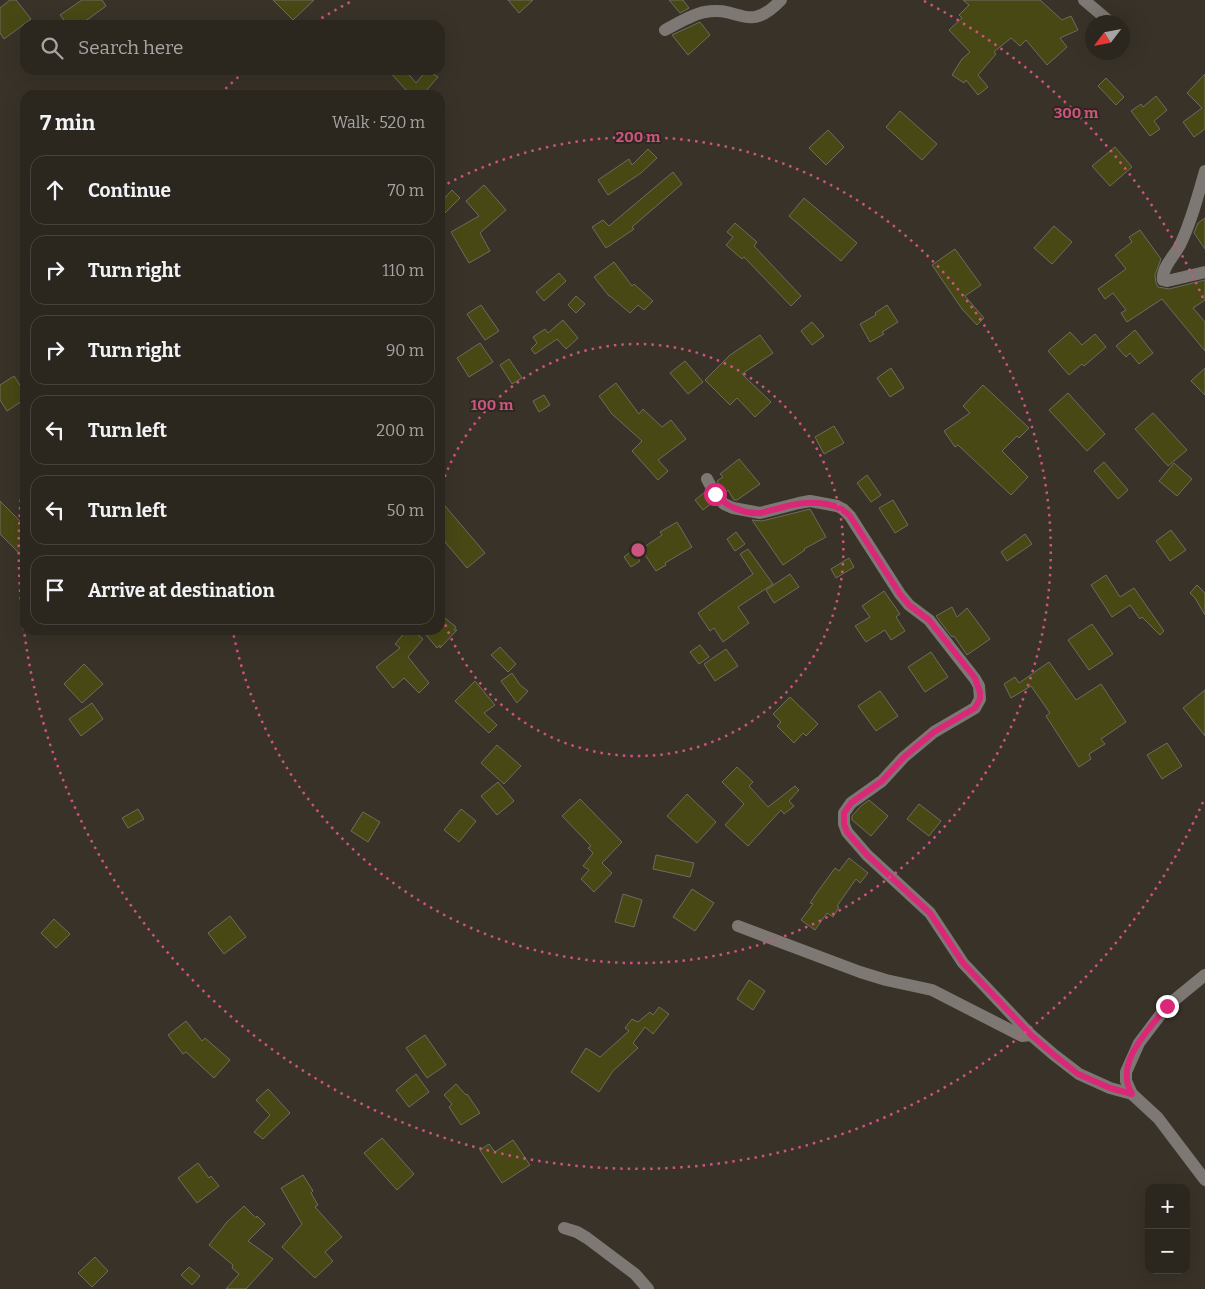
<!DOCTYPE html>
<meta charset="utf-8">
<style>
:root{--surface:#2b261e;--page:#332e27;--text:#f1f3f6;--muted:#a6a5a4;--line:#47433c}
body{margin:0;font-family:Bitter,serif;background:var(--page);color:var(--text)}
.controls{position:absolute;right:15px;bottom:15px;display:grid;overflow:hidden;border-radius:10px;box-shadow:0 5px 20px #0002}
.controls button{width:45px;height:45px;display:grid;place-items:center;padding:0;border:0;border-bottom:1px solid var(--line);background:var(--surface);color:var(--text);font:25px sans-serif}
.compass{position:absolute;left:1085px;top:15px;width:45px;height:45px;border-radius:50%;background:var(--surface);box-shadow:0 5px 20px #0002;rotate:238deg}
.stop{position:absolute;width:15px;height:15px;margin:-11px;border:4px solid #db2777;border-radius:50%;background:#fff}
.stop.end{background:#db2777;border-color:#fff;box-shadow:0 1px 5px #0008}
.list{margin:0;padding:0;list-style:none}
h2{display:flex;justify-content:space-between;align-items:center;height:65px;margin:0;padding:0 20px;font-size:21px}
h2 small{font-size:16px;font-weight:400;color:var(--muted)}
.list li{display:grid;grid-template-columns:32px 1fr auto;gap:15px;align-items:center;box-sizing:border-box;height:70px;margin:0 10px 10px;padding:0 10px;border:1px solid var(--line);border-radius:15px}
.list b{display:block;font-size:19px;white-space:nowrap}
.list em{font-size:16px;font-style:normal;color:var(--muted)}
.icon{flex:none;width:28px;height:28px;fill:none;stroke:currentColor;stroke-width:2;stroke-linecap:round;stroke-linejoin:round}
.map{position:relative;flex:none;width:1205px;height:1289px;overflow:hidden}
.search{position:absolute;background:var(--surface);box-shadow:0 5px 20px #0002;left:20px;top:20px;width:425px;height:55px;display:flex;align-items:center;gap:12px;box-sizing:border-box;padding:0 18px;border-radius:15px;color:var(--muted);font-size:19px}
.panel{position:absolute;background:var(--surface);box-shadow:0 5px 20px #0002;left:20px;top:90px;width:425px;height:545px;border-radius:15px}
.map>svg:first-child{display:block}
</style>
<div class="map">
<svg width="1205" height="1289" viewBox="0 0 1205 1289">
<rect width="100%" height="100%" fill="#393228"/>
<g fill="#474814" stroke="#6c6d60">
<polygon points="10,0 16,0 31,19 4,39 0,33 0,8"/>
<polygon points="82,0 102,0 106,6 80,25 68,25 60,15"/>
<polygon points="273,0 314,0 293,20"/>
<polygon points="508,0 533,0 519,13"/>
<polygon points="669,0 683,0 689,8 680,13"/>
<polygon points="963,0 1040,0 1062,20 1071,16 1078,30 1060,38 1067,47 1047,65 1026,40 1020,46 1011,38 994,52 996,54 978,75 988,87 978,95 966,80 964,83 952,75 962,59 970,52 949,30 962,18 959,15 969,5"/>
<polygon points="700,22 710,35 688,55 672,35"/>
<polygon points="388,70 405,70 416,83 427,70 438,77 425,92 427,95 406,95 410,91 406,90"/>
<polygon points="1205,74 1205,129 1194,137 1183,122 1202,108 1187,93"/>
<polygon points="1106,78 1124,97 1116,105 1098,86"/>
<polygon points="1156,96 1167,110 1154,121 1160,129 1150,136 1131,111 1141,104 1143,107"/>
<polygon points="900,111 937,144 922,160 886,127"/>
<polygon points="828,130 844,147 826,165 809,148"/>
<polygon points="1115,147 1132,167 1110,186 1092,166"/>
<polygon points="648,149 657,158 641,173 608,195 598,180 629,159 632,165"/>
<polygon points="673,172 682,184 632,227 634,229 606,248 592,227 603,220 609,226"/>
<polygon points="484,185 506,210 480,233 490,251 469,263 451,232 479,216 466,201"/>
<polygon points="452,190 460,198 440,218 440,203"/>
<polygon points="804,198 857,243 841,261 789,216"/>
<polygon points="1205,218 1205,249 1194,233 1198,223"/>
<polygon points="735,223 757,242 754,246 801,296 791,306 744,257 742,259 726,245 733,237 727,232"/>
<polygon points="1054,226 1072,242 1052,264 1034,248"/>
<polygon points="1140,230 1161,259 1155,275 1156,283 1158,287 1169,289 1205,280 1205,300 1193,308 1205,322 1205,351 1162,299 1127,322 1121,313 1126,310 1113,293 1105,299 1098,289 1126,269 1115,255 1132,242 1129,237"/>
<polygon points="955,249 981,285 965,296 984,318 977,325 962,309 932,265"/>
<polygon points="614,262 632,286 634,284 653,301 644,310 638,305 630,313 610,296 609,296 594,277"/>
<polygon points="559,273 566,281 544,301 536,292"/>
<polygon points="576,296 585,304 576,313 568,305"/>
<polygon points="481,305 499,331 485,340 467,314"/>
<polygon points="887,305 898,322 882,332 884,334 870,342 860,324 876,315 875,313"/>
<polygon points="563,320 578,338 566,349 557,339 535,354 531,349 537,343 533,337 545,329 548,333"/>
<polygon points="812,322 824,336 812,345 801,331"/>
<polygon points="1135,330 1153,353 1139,364 1130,353 1126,357 1116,346"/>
<polygon points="1070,332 1082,345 1095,334 1106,347 1084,366 1082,364 1069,375 1048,351"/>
<polygon points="760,335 773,353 742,374 771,402 755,417 737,398 730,405 705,380 730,355"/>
<polygon points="480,343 493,362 469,377 457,358"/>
<polygon points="509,359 522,378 512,384 500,365"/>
<polygon points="685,361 703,382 688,394 670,373"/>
<polygon points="891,368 904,388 890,397 877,378"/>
<polygon points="1205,368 1205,395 1191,381"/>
<polygon points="14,376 25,393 25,399 7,411 0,400 0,385"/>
<polygon points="616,383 639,414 643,409 662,427 671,420 686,439 658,460 668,471 658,480 632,451 642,441 612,414 599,396"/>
<polygon points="983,385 1029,428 1019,438 1017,436 1002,451 1028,477 1011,495 958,445 955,447 944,431 970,413 963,406"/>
<polygon points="1068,393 1105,434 1087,451 1049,410"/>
<polygon points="544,395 550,405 539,412 533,401"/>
<polygon points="1153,413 1187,450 1168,466 1135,429"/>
<polygon points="834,426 844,443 824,454 815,437"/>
<polygon points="739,459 760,484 737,500 734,500 728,490 725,493 717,481 723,477 720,474"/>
<polygon points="1104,462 1128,490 1118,499 1094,471"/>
<polygon points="1174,463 1192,479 1177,496 1159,481"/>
<polygon points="867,475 881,495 871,502 857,483"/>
<polygon points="705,492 712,503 703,510 695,500"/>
<polygon points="440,500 485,553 467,568 440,536"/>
<polygon points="893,500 908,525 895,533 879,508"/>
<polygon points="0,501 25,526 25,559 0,534"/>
<polygon points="810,509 826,537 804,549 805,550 783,565 752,520 762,521"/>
<polygon points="677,522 692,547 665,563 666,565 656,571 641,549 662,535 660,532"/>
<polygon points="1171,530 1186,550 1170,561 1156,541"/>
<polygon points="736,532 745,544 735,551 727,539"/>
<polygon points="1025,534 1032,544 1007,561 1001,552"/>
<polygon points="748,549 773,584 738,607 749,623 723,642 714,628 710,631 698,613 753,574 740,554"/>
<polygon points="633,550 640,561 631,567 624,557"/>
<polygon points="849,558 854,567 836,578 831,569"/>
<polygon points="790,574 799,587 774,603 766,590"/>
<polygon points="1106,575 1120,597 1134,588 1164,631 1160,635 1142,617 1140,619 1130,605 1112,617 1091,585"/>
<polygon points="1197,585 1205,593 1205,615 1195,598 1190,593"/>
<polygon points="884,591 900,614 896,617 905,631 891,640 885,630 866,642 855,626 870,617 862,606"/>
<polygon points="952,607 957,617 967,608 990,639 967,655 954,636 952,637 936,616"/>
<polygon points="440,614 456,627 454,630 457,630 440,648 440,645 437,648 422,630 440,630"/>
<polygon points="1092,624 1113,654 1089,670 1068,640"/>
<polygon points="407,630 412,630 423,639 408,657 429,683 419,693 404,678 393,688 376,667 400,648 395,644"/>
<polygon points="700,645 709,657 699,664 690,652"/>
<polygon points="500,647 516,664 508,672 491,655"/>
<polygon points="726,649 738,666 715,681 704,664"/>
<polygon points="931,652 948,677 925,692 908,667"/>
<polygon points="1049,662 1076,700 1101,684 1126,722 1101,739 1105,744 1089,754 1091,759 1079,767 1046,716 1050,713 1031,686 1011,698 1004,684 1015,677 1019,683"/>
<polygon points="84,664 103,684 82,703 64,684"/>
<polygon points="512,673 520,685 528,691 517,703 501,681"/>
<polygon points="475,681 495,705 484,713 497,725 489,733 455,701"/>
<polygon points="1205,690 1205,736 1183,708"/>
<polygon points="880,691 898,716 876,731 858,706"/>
<polygon points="790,697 818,724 806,736 803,733 794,743 777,726 781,722 773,714"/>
<polygon points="92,703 103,719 81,736 69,719"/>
<polygon points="1167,743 1182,766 1162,779 1147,755"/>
<polygon points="497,745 521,766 504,784 481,763"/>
<polygon points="737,767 753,782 749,786 768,807 795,786 799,790 789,801 794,806 784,814 781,810 748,846 725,825 744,804 722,782"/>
<polygon points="498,782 514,801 497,815 481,796"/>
<polygon points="687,794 716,822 697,843 667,816"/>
<polygon points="580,799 622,842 602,863 612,873 594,892 581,879 589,870 583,866 593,853 588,848 591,846 562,816"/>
<polygon points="869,800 888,816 871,836 852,820 852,816 861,806"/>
<polygon points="919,804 941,821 929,836 907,819"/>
<polygon points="138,809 144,819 128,828 122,818"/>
<polygon points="461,809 476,821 459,842 444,830"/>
<polygon points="363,812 380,822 368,842 351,831"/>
<polygon points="656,855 694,863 690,877 653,869"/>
<polygon points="849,858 868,873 860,883 856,879 837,906 839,907 833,917 827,913 815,930 801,920 813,904 810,903 816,894 835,868 839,871"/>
<polygon points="692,889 714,903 695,931 673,917"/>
<polygon points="623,894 642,900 634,927 615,922"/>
<polygon points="230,916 246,937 224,954 208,933"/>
<polygon points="54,919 70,934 56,948 41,933"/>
<polygon points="749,980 765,991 753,1010 737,999"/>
<polygon points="659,1007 669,1014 653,1034 645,1027 633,1043 638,1048 613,1071 599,1092 571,1072 586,1048 600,1057 629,1031 625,1028 632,1019 638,1022 650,1012 653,1015"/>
<polygon points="186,1021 202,1041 205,1038 230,1060 214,1078 186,1052 183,1054 168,1035"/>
<polygon points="425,1035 446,1065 427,1078 406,1048"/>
<polygon points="416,1074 429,1092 409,1107 396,1090"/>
<polygon points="456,1084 466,1095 467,1094 480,1113 461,1125 449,1107 452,1104 444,1095"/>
<polygon points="268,1089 290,1113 263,1139 254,1132 270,1115 256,1100"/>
<polygon points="382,1138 414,1174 397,1190 364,1153"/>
<polygon points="513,1140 530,1165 502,1183 480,1150 489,1144 495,1152"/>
<polygon points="198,1163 209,1178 211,1176 219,1186 197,1203 178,1178"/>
<polygon points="303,1175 313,1191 311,1193 318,1205 315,1207 342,1237 325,1252 333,1261 315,1278 282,1247 302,1224 281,1188"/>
<polygon points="244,1206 256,1218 257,1216 265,1224 248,1241 273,1259 246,1289 226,1289 239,1274 232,1268 233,1265 209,1245 227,1222"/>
<polygon points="95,1257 108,1271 92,1287 78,1273"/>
<polygon points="189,1267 200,1276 192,1285 181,1275"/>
</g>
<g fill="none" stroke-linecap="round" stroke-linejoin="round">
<g stroke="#7e7875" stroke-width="12">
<polyline points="1084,0 1110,22"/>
<path d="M665,30C677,24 692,14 705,12C739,5 748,35 781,0"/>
<path d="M1205,171C1198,196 1191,222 1180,245C1175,255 1161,268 1163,280L1167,281L1205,272"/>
<polyline points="707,479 715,494 724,504 733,508 760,513 799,503 810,501 837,506 843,509 850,516 900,594 909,605 929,620 975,679 979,686 980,699 975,708 934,732 904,757 882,781 851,803 844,813 844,824 847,832 867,855 930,913 963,963 1031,1035 1053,1054 1079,1074 1110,1088 1132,1094"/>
<polyline points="738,926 860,972 886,980 932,990 1022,1036 1031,1035"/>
<polyline points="1205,975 1167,1006 1139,1043 1126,1072 1126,1081 1132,1094 1158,1118 1205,1180"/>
<polyline points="564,1228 577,1232 587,1238 635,1274 648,1289"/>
</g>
</g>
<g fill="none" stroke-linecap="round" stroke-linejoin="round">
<path stroke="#db2777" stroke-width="6" d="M715,494C726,506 743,514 760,513C765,512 771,510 776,509C794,504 806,501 826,504C836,506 842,508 850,516L900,594L909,605L929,620L975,678L980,693V699L975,708L934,732L904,757L882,781L851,803L844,813V824L847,832L867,855L930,913L963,963L1031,1035L1053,1054L1078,1074L1110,1088L1132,1094C1113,1063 1149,1030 1167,1006"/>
</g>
<g fill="none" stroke="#cc5481" stroke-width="2.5" stroke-dasharray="2.5 5">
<path d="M440 491A206 206 0 1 1 440 609"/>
<path d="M441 187A413 413 0 1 1 233 632"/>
<path d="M1203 802A619 619 0 0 1 24 469M220 94A619 619 0 0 1 244 72M315 22A619 619 0 0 1 352 1M924 1A619 619 0 0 1 1203 298"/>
</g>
<circle cx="638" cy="550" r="8" fill="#cc5481" stroke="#2e281e" stroke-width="2.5"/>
<g font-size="15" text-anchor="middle" font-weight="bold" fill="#cc5481" stroke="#2e281e" stroke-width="4" stroke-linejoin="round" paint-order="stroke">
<text x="1076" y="118">300 m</text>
<text x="638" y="142">200 m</text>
<text x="492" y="410">100 m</text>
</g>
</svg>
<div class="controls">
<button>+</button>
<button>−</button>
</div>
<svg class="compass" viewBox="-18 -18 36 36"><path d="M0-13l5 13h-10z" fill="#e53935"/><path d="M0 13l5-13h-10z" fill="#a6a5a4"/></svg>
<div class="stop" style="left:715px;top:494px"></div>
<div class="stop end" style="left:1167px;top:1006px"></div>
<div class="search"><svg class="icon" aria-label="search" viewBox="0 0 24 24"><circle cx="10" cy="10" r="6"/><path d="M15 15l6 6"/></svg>Search here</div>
<section class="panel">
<h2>7 min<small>Walk · 520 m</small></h2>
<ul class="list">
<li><svg class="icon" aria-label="ahead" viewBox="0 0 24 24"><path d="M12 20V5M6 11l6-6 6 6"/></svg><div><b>Continue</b></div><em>70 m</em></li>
<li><svg class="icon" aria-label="right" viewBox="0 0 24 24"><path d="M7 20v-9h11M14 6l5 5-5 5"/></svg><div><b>Turn right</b></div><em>110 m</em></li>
<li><svg class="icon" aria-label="right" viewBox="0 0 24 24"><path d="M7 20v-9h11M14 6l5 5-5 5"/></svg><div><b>Turn right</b></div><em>90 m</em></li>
<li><svg class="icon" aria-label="left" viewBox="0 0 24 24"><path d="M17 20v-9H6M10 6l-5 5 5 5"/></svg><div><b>Turn left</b></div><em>200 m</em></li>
<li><svg class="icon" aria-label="left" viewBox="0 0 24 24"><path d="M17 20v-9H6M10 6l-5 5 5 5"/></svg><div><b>Turn left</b></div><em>50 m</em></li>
<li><svg class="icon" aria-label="arrive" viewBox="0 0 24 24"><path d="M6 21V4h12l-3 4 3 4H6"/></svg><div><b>Arrive at destination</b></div></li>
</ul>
</section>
</div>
